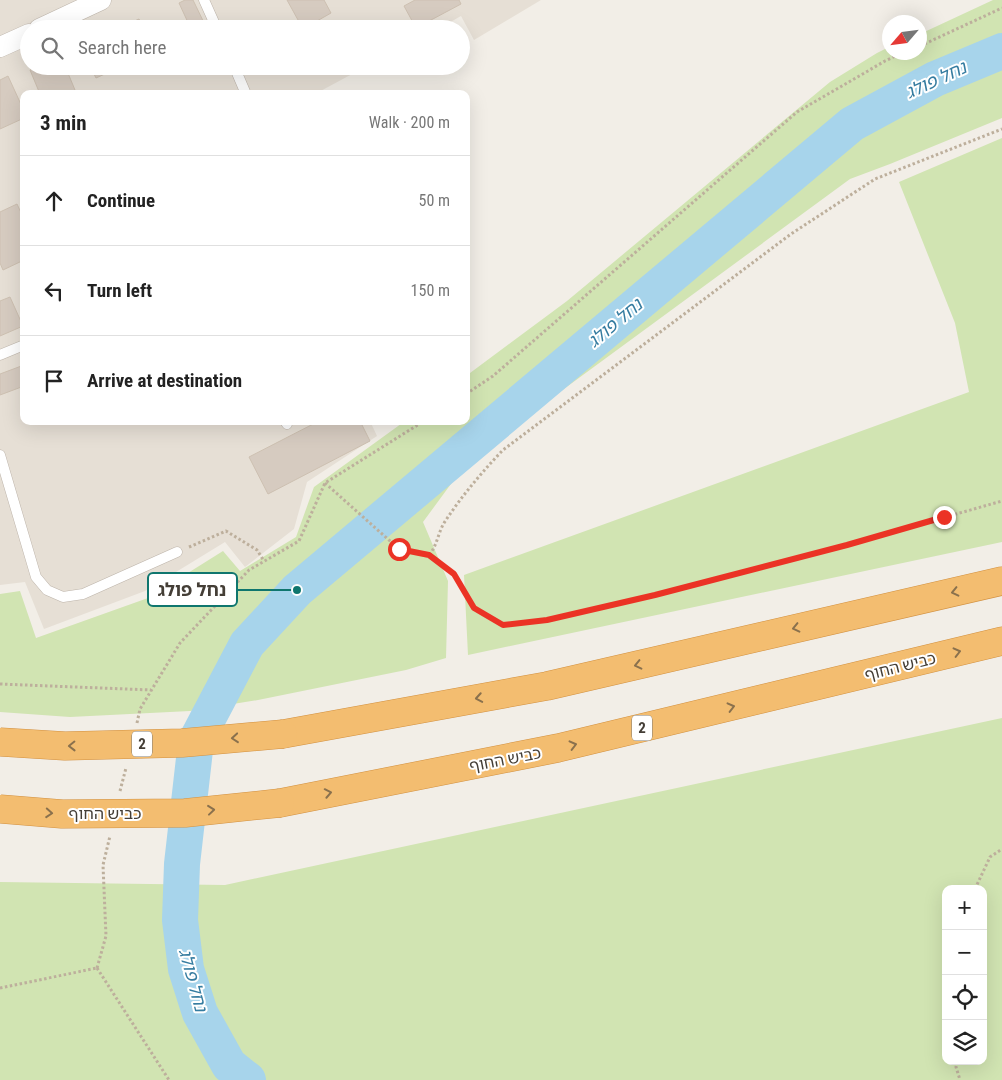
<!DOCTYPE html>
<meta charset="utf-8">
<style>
:root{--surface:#fff;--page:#f6f6f6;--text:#222;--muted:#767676;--line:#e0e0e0}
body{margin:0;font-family:"Roboto Condensed","Noto Sans Hebrew",sans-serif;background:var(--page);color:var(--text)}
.controls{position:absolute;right:15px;bottom:15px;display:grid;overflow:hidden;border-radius:10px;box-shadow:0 5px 20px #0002}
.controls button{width:45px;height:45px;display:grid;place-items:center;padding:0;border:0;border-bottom:1px solid var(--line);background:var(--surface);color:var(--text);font:25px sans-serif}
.compass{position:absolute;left:882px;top:15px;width:45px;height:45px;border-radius:50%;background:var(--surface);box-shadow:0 5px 20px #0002;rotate:242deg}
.stop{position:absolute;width:15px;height:15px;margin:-11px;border:4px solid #eb3325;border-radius:50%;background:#fff}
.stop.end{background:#eb3325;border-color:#fff;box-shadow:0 1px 5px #0008}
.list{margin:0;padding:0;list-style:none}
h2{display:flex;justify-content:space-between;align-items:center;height:65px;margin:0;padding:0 20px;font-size:21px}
h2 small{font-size:16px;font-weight:400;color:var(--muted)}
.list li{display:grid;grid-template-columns:32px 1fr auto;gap:15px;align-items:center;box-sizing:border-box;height:90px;padding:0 20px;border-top:1px solid var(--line)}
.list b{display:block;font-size:19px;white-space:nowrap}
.list em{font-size:16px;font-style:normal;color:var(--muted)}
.icon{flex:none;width:28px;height:28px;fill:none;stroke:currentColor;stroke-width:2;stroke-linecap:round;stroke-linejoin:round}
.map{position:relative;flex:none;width:1002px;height:1080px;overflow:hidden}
.search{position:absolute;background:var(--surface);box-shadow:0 5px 20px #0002;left:20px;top:20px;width:450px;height:55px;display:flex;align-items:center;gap:12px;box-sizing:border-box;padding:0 18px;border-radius:28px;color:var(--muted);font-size:19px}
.panel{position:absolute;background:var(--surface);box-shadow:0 5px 20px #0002;left:20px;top:90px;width:450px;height:335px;border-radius:10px}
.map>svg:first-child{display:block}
</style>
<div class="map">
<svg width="1002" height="1080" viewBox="0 0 1002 1080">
<rect width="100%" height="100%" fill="#f2eee7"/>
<polygon fill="#e6dfd5" points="0,0 541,0 474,40 461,16 438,29 29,29 29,66 367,66 315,94 24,94 24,421 370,421 377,436 307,482 294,529 245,567 225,542 145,591 44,629 25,582 0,585"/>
<g fill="#d1e4b2" fill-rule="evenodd">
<polygon points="993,0 1002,0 1002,118 890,164 850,179 470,458 423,522 448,581 446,658 406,670 258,700 190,711 70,717 0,712 0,594 20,591 36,638 148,598 223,551 240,571 296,537 314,487 405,421 466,421 466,376 567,301 830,82 877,53 889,47 890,52 920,52 920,34"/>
<polygon points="1002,138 1002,542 468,655 464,575 969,392 955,323 899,182"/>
<path d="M1002,718V1080H0V882L225,885ZM946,889H983V1061H946Z"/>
</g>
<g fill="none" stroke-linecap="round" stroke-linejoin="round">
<polyline stroke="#a7d4eb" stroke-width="36" points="248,1080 229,1065 200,1013 186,969 180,920 182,864 196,741 247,644 297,590 852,124 935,79 1002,51"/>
</g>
<g fill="#d6cbc0" stroke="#cdc0b1">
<polygon points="185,0 193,0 207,29 191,29 179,3"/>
<polygon points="287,0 324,0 331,13 303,29"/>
<polygon points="415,0 459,0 461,4 416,28 404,6"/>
<polygon points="139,19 144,29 117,29"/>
<polygon points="38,66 65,66 75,90 66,94 40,94 30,70"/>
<polygon points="90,66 103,66 107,73 96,78"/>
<polygon points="8,76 24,111 24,118 0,129 0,80"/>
<polygon points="17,204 24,219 24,260 3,270 0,263 0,212"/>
<polygon points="10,297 23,326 0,336 0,301"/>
<polygon points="24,365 24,386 0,395 0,374"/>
<polygon points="319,421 360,421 370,441 268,494 249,457"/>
</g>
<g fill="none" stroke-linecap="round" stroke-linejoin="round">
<defs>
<g id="lane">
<polyline points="204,0 217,29"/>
<polyline points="234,66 246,94"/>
<polyline points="0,355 24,345"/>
<polyline points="285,421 287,424"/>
<polyline points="0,455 36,577 47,590 63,597 83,594 177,552"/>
</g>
<g id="street">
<polyline points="39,29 101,0"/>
<polyline points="0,47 29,34"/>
</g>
<g id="highway">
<polyline points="283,734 547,686 1002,581"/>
<polyline points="280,803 558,748 1002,641"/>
</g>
</defs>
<use href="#lane" stroke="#bdb4aa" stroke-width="11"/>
<use href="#street" stroke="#bdb4aa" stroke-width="21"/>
<use href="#highway" stroke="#d29141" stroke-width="29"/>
<g stroke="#bdaf9c" stroke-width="3" stroke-dasharray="2.5 2.5" stroke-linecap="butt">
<polyline points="920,46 1002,8"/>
<polyline points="466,394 493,376 797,112 885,61 904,52"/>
<path d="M325,483L399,549L429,555C437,546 438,533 444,523C461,497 481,473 503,450L791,234L875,179L1002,129"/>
<polyline points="189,547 226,531 257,550 264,561"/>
<polyline points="429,555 454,574 474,608 503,625 547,620 655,595 847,545 1002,501"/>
<polyline points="0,684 151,690"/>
<polyline points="137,723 140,709 180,643 249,570 299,541 325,483 424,421"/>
<polyline points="120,791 126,768"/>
<polyline points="975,889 990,857 1002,849"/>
<polyline points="97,968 106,936 103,865 110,836"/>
<polyline points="97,968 169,1080"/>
<polyline points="0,988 97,968"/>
<polyline points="957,1061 956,1067 960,1080"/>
</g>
<use href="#lane" stroke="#fff" stroke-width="10"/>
<use href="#street" stroke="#fff" stroke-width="20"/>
<use href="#highway" stroke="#f3bd70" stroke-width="28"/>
<defs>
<g id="highway-bridge">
<polyline points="0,742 65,746 182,743 283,734"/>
<polyline points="0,809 62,814 185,813 280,803"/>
</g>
</defs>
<use href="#highway-bridge" stroke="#d29141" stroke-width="29" stroke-linecap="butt"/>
<use href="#highway-bridge" stroke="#f3bd70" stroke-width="28"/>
</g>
<defs><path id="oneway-chevron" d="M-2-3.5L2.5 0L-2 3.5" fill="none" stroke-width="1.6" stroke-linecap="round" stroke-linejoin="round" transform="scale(1.25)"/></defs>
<g stroke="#8a714d">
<use href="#oneway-chevron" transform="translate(955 592) rotate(167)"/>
<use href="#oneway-chevron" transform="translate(796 628) rotate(167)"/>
<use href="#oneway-chevron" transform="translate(957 652) rotate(-14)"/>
<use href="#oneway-chevron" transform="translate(638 665) rotate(167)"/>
<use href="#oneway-chevron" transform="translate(479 698) rotate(170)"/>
<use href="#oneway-chevron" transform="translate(731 707) rotate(-14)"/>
<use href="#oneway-chevron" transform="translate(235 738) rotate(175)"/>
<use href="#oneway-chevron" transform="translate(573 745) rotate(-14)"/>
<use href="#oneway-chevron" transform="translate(72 746) rotate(179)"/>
<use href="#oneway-chevron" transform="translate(328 793) rotate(-11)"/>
<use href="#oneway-chevron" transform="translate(211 810) rotate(-6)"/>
<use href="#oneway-chevron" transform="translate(49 813) rotate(4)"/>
</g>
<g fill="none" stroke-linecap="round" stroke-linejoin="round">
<polyline stroke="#eb3325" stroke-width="6" points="399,549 429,555 454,574 474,608 503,625 547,620 655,595 847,545 944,517"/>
</g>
<g text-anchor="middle" stroke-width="4" stroke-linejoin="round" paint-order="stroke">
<g fill="#fff" stroke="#7c7872" stroke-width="1">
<rect x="632" y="715.5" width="20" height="25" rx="4"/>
<rect x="132" y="731.5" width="20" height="25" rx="4"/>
</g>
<g font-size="15" font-weight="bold" fill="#443e36">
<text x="642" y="733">2</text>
<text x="142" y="749">2</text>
</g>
<g font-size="16" fill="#443e36" stroke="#fff">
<text transform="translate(900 666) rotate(-14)" y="6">כביש החוף</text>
<text transform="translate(505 759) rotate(-11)" y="6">כביש החוף</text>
<text x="105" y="819">כביש החוף</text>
</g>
<g font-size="18" font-style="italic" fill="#357ca0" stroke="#fff">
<text transform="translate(936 80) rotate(-25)" y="6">נחל פולג</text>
<text transform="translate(615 323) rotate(-40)" y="6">נחל פולג</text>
<text transform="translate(193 980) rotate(75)" y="6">נחל פולג</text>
</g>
</g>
<path fill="none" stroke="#0f766e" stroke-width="2" d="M297 590L237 590"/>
<circle fill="#0f766e" stroke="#fff" stroke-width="2" cx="297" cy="590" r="5"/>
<rect fill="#fff" stroke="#0f766e" stroke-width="2" x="148" y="573" width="89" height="33" rx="5"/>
<g font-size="18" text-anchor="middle" font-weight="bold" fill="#443e36">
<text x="192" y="596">נחל פולג</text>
</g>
</svg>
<div class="controls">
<button>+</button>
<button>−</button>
<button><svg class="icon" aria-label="locate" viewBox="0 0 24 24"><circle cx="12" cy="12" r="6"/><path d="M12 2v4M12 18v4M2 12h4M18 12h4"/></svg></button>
<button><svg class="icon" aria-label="layers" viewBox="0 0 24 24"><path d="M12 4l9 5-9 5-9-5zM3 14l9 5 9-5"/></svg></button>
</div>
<svg class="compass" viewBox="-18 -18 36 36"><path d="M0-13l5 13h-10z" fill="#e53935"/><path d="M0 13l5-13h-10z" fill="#767676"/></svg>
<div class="stop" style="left:399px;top:549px"></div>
<div class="stop end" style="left:944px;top:517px"></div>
<div class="search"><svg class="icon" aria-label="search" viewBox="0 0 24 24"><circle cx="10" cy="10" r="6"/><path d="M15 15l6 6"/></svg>Search here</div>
<section class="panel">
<h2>3 min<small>Walk · 200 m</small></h2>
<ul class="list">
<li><svg class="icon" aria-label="ahead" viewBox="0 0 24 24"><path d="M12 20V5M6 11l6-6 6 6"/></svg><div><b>Continue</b></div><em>50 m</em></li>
<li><svg class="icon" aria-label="left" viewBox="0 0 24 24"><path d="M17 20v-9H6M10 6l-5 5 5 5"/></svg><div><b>Turn left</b></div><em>150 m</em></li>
<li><svg class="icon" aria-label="arrive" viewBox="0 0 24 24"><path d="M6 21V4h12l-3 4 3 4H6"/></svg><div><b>Arrive at destination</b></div></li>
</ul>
</section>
</div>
